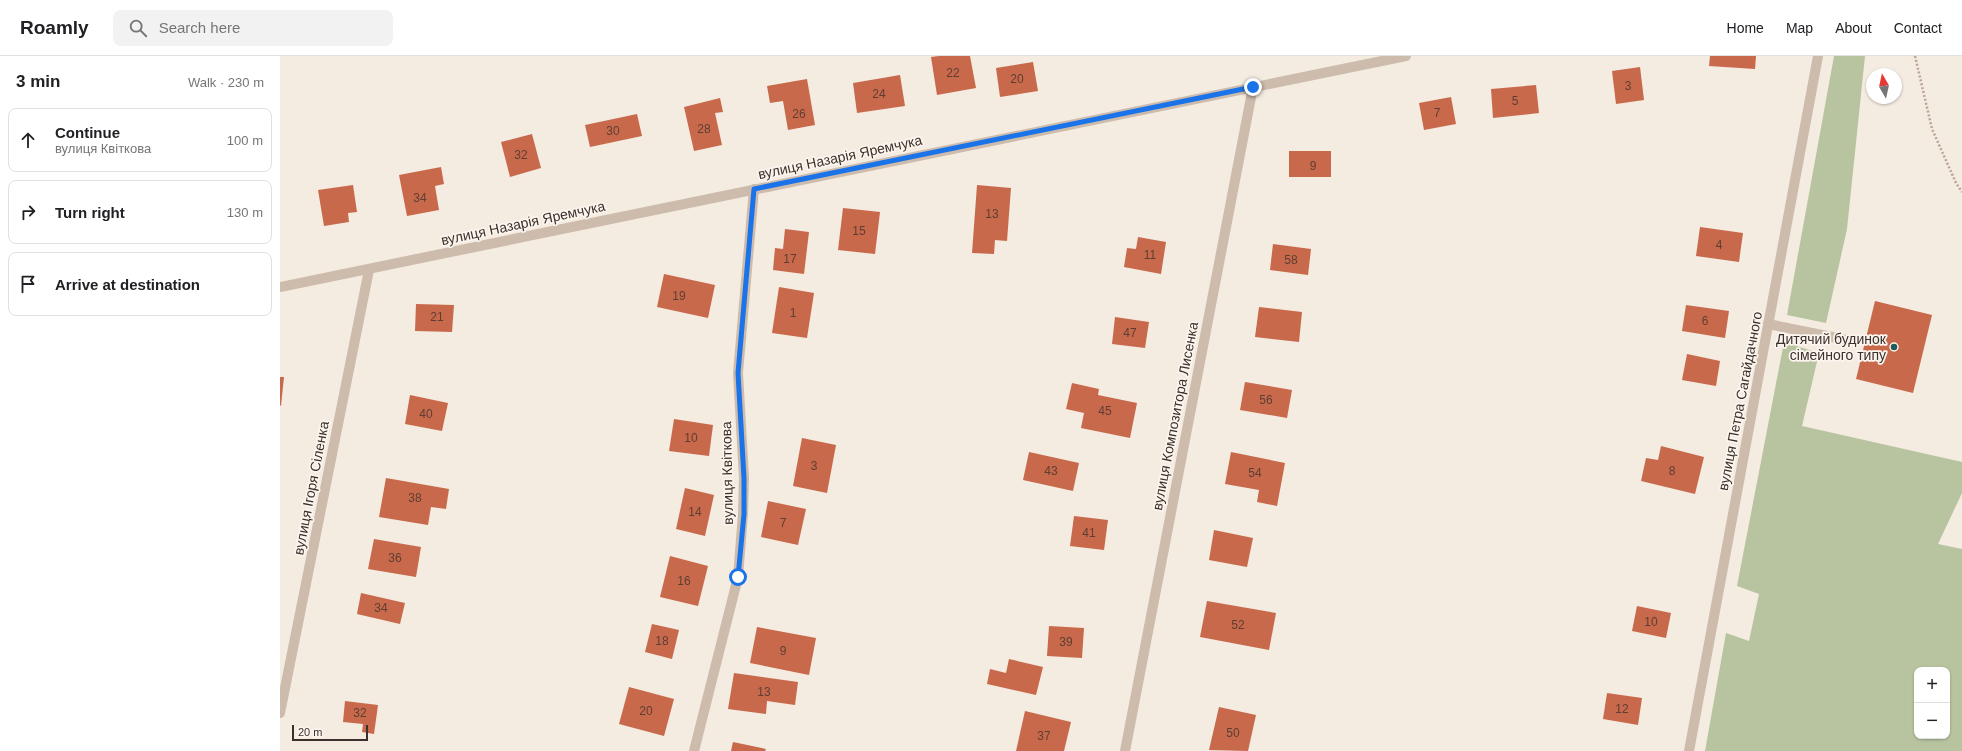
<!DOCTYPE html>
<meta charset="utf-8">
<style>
:root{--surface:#fff;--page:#f2f2f2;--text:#202124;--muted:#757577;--line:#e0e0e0}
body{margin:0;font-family:Arial,sans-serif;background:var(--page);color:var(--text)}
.controls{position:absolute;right:12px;bottom:12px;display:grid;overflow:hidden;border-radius:8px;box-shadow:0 1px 3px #0004}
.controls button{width:36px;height:36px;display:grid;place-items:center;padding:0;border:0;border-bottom:1px solid var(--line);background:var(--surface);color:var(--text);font:20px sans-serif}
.compass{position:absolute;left:1586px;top:12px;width:36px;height:36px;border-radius:50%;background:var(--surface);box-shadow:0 1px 3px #0004;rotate:351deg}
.scale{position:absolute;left:12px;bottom:10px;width:76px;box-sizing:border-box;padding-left:4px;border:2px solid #3b302b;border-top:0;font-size:11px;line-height:14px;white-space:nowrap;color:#3b302b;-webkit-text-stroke:3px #fbf5ee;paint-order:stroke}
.stop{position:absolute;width:12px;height:12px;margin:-9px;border:3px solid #1a73e8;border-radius:50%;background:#fff}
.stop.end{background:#1a73e8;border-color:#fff;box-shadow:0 1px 4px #0008}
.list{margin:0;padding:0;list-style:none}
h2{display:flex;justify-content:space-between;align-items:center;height:52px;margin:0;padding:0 16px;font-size:17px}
h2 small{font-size:13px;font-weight:400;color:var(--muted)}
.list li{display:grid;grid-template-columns:26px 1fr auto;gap:12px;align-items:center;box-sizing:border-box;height:64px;margin:0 8px 8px;padding:0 8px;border:1px solid var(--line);border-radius:8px}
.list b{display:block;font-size:15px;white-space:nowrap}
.list p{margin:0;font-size:13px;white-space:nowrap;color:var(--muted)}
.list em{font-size:13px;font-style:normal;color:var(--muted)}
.icon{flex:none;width:22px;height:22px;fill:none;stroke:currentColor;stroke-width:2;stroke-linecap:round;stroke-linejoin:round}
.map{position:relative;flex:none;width:1682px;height:695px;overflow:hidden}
header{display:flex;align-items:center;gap:24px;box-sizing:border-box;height:56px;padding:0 20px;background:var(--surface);border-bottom:1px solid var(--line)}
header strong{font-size:19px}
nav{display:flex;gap:22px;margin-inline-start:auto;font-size:14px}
.search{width:280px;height:36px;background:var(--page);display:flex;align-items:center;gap:10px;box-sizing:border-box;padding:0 14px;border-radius:8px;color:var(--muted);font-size:15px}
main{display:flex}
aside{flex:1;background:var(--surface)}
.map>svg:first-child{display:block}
</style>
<header>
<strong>Roamly</strong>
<div class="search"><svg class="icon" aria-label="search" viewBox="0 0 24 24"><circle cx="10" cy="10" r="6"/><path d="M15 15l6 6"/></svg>Search here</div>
<nav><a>Home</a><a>Map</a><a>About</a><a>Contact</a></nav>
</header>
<main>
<aside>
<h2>3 min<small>Walk · 230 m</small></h2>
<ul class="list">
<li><svg class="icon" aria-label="ahead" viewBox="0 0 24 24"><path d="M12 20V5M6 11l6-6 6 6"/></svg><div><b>Continue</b><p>вулиця Квіткова</p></div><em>100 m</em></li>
<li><svg class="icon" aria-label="right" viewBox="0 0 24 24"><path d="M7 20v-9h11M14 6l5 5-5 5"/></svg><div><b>Turn right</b></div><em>130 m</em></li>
<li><svg class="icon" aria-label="arrive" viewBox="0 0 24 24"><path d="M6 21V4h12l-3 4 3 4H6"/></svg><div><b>Arrive at destination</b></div></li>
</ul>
</aside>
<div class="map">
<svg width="1682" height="695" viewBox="0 0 1682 695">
<rect width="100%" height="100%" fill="#f4ebe1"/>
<g fill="#b8c4a0" fill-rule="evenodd">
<polygon points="1554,0 1585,0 1567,173 1546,267 1507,259"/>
<path d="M1504,286L1539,297L1522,370L1682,406V437L1658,488L1682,493V695H1425L1446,577L1469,585L1479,538L1457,530ZM1637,614H1667V680H1637Z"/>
</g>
<g fill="#c8694b">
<polygon points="659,0 690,0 696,32 657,39 651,1"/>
<polygon points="1430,0 1476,0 1475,13 1429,10"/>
<polygon points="753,6 758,35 720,41 716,12"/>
<polygon points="1360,11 1364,44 1336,48 1332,15"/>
<polygon points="620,19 625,50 577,57 573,27"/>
<polygon points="527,23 535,69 508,74 503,45 490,47 487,30"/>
<polygon points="1256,29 1259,57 1213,62 1211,33"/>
<polygon points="1171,41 1176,68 1144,74 1139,47"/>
<polygon points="440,42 443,56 435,57 442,89 414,95 404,51"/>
<polygon points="357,58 362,80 310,91 305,69"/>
<polygon points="252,78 261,112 230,121 221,86"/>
<rect x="1009" y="95" width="42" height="26"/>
<polygon points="161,111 164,128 155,130 159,154 127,160 119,119"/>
<polygon points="73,129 77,156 68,157 69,166 44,170 38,134"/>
<polygon points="697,129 731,132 727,185 715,184 714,198 692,197"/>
<polygon points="563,152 600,156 595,198 558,194"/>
<polygon points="1420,171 1463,177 1459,206 1416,200"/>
<polygon points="505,173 529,176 524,218 493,214 495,192 503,193"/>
<polygon points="858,181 886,186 881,218 844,211 847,192 856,193"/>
<polygon points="993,188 1031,193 1028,219 990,214"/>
<polygon points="384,218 435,229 428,262 377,251"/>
<polygon points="499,231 534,237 527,282 492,277"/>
<polygon points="1595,245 1652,259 1633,337 1576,323"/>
<polygon points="136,248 174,249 172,276 135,275"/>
<polygon points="1406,249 1449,255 1445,282 1402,275"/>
<polygon points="979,251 1022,256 1019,286 975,281"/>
<polygon points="835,261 869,266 865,292 832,288"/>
<polygon points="1407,298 1440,305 1436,330 1402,324"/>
<polygon points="0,321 4,321 1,350 0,349"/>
<polygon points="965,326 1012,334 1007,362 960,354"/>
<polygon points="792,327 819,333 818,339 857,347 850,382 801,372 804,357 786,353"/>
<polygon points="130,339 168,347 162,375 125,368"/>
<polygon points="394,363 433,369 429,400 389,395"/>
<polygon points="522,382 556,389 547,437 513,430"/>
<polygon points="1381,390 1424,401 1415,438 1361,425 1366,402 1378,404"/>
<polygon points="749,396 799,407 793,435 743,424"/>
<polygon points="951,396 1005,407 997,450 977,446 979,434 945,428"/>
<polygon points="106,422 169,433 166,453 151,451 148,469 99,461"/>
<polygon points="405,432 434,439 425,480 396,473"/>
<polygon points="488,445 526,453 518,489 481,481"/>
<polygon points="794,460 828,464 824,494 790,490"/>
<polygon points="934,474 973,482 967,511 929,504"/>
<polygon points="94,483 141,491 136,521 88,513"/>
<polygon points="390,500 428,510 418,550 380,541"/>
<polygon points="81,537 125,547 120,568 77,558"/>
<polygon points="927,545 996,557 989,594 920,581"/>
<polygon points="1357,550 1391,557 1386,582 1352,575"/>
<polygon points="372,568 399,574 392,603 365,596"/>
<polygon points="769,570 804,572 802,602 767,600"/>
<polygon points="477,571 536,582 529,619 470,607"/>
<polygon points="729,603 763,611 756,639 707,628 710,613 726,617"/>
<polygon points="454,617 518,626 515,649 487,645 486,658 448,653"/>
<polygon points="349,631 394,643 384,680 339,668"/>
<polygon points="1327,637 1362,642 1358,669 1323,663"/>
<polygon points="65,645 98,649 94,678 82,676 83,668 63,666"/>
<polygon points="939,651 976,659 968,695 929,694"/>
<polygon points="745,655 791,666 784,695 736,695"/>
<polygon points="453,686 486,693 485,695 451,695"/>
</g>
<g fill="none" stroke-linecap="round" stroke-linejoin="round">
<polyline stroke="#b9a596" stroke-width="2.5" stroke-dasharray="2 2" stroke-linecap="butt" points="1635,0 1652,73 1676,127 1682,136"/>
<polyline stroke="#cdbbac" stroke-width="10" points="1488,268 1567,284"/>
<g stroke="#cdbbac" stroke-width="10">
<polyline points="0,231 1126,0"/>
<polyline points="0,657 89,214"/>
<polyline points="414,695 458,521 463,458 464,422 458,317 474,133"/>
<polyline points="845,695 973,31"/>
</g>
<polyline stroke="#cdbbac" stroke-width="10" points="1409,695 1538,0"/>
</g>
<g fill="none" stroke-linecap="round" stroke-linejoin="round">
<polyline stroke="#1a73e8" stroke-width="5" points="458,521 464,458 464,422 458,317 474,133 973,31"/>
</g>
<circle fill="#1f5a5e" stroke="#fbf5ee" stroke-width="1.5" cx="1614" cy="291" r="4"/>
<g text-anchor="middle" stroke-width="3.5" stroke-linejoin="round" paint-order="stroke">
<g font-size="12" fill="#5e3e33">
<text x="673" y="21">22</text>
<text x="737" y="27">20</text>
<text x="1348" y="34">3</text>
<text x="599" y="42">24</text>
<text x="1235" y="49">5</text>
<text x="1157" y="61">7</text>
<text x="519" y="62">26</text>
<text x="424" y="77">28</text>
<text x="333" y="79">30</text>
<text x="241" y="103">32</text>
<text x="1033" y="114">9</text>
<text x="140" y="146">34</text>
<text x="712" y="162">13</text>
<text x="579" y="179">15</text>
<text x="1439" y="193">4</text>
<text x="870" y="203">11</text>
<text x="510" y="207">17</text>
<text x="1011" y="208">58</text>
<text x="399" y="244">19</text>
<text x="513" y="261">1</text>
<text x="157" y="265">21</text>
<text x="1425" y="269">6</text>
<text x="850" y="281">47</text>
<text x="986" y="348">56</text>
<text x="825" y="359">45</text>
<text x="146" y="362">40</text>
<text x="411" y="386">10</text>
<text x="534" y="414">3</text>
<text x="771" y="419">43</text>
<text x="1392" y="419">8</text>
<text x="975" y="421">54</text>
<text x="135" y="446">38</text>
<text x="415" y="460">14</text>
<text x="503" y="471">7</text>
<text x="809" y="481">41</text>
<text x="115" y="506">36</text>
<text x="404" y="529">16</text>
<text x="101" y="556">34</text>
<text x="1371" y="570">10</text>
<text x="958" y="573">52</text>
<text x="382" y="589">18</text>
<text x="786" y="590">39</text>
<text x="503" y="599">9</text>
<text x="484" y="640">13</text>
<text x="1342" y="657">12</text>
<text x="366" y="659">20</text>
<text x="80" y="661">32</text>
<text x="953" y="681">50</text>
<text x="764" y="684">37</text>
</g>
<g font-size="14" fill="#3b302b" stroke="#fbf5ee">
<text transform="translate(560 101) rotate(-12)" y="5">вулиця Назарія Яремчука</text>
<text transform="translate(243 167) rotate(-12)" y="5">вулиця Назарія Яремчука</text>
<text transform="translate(1460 345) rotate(-79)" y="5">вулиця Петра Сагайдачного</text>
<text transform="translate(895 360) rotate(-79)" y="5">вулиця Композитора Лисенка</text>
<text transform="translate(447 417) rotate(-91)" y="5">вулиця Квіткова</text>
<text transform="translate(31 432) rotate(-79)" y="5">вулиця Ігоря Сіленка</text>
</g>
<g font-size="14" fill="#3b302b" stroke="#fbf5ee" text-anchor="end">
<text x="1606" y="288">Дитячий будинок<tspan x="1606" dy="16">сімейного типу</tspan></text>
</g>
</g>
</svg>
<div class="controls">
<button>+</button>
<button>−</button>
</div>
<svg class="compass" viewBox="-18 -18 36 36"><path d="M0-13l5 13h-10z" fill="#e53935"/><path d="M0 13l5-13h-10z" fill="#757577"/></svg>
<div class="scale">20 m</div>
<div class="stop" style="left:458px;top:521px"></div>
<div class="stop end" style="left:973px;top:31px"></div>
</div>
</main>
